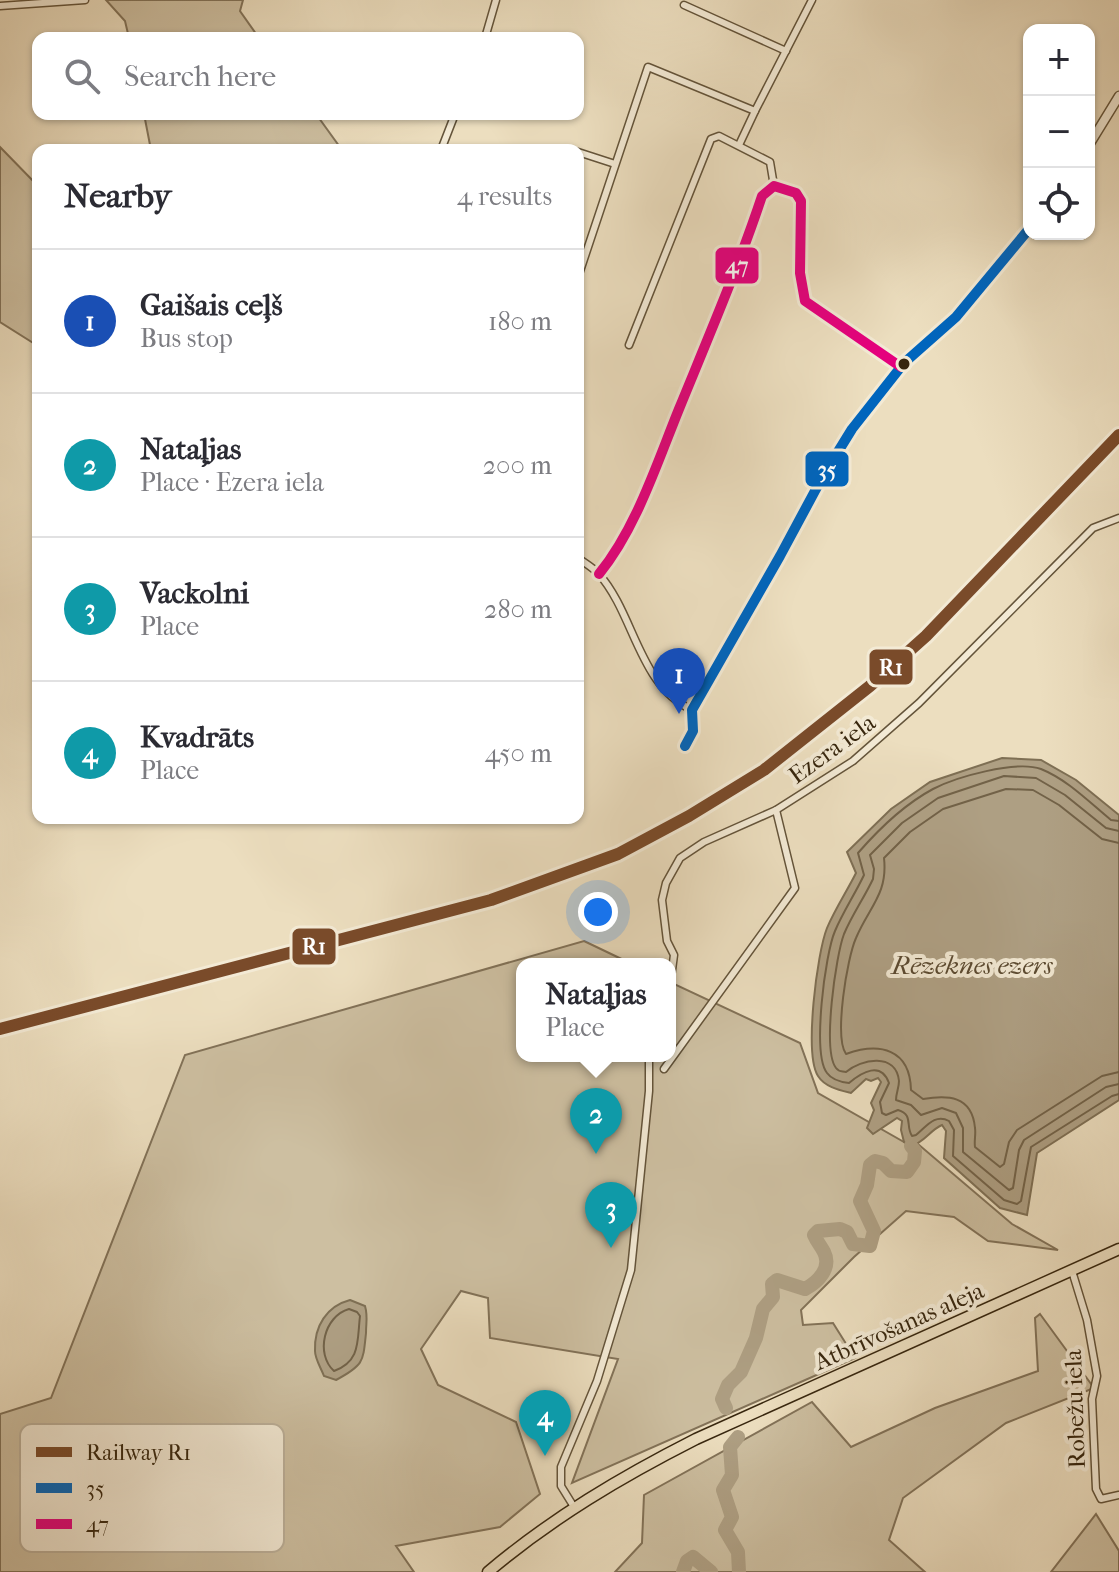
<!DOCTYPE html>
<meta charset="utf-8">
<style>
:root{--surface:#fff;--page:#f2f2f3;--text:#2b2b33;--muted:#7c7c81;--line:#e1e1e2;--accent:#2563eb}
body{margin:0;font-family:"IM FELL French Canon",serif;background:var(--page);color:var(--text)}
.controls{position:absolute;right:24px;top:24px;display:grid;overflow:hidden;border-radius:16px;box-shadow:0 2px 6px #0004}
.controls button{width:72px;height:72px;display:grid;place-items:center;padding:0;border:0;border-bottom:2px solid var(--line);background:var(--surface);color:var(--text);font:40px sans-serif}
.you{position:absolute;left:598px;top:912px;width:28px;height:28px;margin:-20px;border:6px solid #fff;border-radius:50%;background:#1a73e8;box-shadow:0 0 0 12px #1a73e833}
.badge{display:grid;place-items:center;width:52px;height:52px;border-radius:50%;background:var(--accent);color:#fff;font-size:26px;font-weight:700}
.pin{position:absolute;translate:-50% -66px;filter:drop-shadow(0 2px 4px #0008)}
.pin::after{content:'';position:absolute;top:42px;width:28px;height:24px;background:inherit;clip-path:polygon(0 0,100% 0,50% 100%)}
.popup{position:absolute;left:516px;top:958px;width:160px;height:104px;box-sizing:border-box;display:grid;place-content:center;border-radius:16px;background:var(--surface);filter:drop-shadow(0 2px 6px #0005);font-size:26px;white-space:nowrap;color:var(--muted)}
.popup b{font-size:30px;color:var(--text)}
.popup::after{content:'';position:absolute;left:50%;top:100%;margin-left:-16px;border:16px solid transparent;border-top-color:var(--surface)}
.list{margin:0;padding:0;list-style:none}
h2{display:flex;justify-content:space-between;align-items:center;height:104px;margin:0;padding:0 32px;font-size:34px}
h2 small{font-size:26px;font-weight:400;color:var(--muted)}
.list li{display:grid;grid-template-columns:52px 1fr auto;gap:24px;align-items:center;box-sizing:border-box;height:144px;padding:0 32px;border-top:2px solid var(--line)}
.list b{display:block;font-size:30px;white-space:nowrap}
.list p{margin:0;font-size:26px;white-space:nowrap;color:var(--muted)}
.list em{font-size:26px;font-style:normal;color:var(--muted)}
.icon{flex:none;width:44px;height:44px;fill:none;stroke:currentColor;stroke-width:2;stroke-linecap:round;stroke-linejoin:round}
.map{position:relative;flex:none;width:1119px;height:1572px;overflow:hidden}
.search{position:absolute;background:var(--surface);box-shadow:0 2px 6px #0004;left:32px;top:32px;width:552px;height:88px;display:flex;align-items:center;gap:20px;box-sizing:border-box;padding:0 28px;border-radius:16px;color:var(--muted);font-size:30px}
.panel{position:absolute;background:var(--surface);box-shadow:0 2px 6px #0004;left:32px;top:144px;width:552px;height:680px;border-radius:16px}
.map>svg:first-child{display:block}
</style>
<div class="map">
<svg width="1119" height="1572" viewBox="0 0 1119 1572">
<rect width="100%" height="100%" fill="#ecdebf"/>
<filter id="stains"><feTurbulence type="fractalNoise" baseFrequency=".0025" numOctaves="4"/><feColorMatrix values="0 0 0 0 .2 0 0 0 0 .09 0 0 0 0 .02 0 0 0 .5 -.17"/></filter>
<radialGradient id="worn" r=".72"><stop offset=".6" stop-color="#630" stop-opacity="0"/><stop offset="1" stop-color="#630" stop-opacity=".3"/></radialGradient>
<g fill="#cdbfa1" stroke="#827258" stroke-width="2">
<polygon points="106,0 243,0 240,11 259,38 129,38 125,21"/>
<polygon points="144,114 316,114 342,150 151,150"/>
<polygon points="0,147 38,186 38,346 0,322"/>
<polygon points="584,941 632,964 522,964 522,1056 670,1056 670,982 800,1043 818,1093 911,1146 918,1144 1012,1224 1058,1250 988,1241 954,1217 906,1211 854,1257 801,1310 803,1325 833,1323 855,1358 572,1483 618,1359 490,1338 488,1298 461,1291 421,1349 438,1385 516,1422 540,1494 500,1527 396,1546 414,1572 0,1572 0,1414 51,1398 185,1055"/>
<polygon points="1040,1314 1094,1388 1006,1423 903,1498 889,1540 925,1572 615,1572 642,1543 644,1495 812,1402 851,1447 935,1408 1038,1371 1035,1318"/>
<polygon points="1096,1514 1119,1551 1119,1572 1051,1572"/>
</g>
<g fill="#ae9f83" stroke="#7e6f54" stroke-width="2">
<path d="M1002,758L1041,760L1076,780L1119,815V1100L1037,1153L1027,1215L1000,1208L944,1158L946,1131L942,1125C930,1130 924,1143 911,1146L904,1142L901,1130L902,1121L897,1118L873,1134L867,1128L874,1110L871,1103L881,1082L878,1078L871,1081L866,1079L851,1093C839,1090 825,1087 818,1076C804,1054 817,953 827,928C835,909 847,891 856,873L847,852L891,809L930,782Z"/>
<path d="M350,1300L365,1306C368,1316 366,1322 366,1333C363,1362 364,1365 336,1380L324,1376C321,1368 315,1359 315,1351C314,1326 327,1306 350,1300Z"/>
</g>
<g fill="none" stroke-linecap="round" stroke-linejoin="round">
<g stroke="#726248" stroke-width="2">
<path d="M1119,821L1111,820C1089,802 1068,780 1041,769C1016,760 956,777 933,789C905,804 878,830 858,853L864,875C855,894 843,912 835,931C825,954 812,1054 827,1073C832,1080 840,1082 849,1083C862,1072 881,1061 889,1083L880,1102L882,1113L886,1115L898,1110C914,1115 905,1125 912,1136L916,1135C926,1127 935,1113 949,1121L954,1130L953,1156L1004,1200L1017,1204L1021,1201L1031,1147L1112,1096L1119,1094"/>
<path d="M1119,831L1106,828L1065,795L1036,778L1004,776L938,798L902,823L870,855L874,869L873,879C864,898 852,915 844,934C836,955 822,1050 836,1068C839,1072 841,1071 846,1072C861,1059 896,1052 899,1081C899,1088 896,1093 896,1100L911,1105L921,1115L942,1108L956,1113L963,1128V1152L1009,1190L1013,1188L1019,1150L1024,1140L1106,1087L1119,1084"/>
<path d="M1119,843L1102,839L1059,805L1033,790L1006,789L943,809L910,832L884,858C888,894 869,907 856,938C847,958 834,1037 846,1054C880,1042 910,1049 911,1090L923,1099C947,1095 972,1095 975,1128C976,1134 974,1141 975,1147L1000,1167L1004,1164L1009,1142L1017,1130L1102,1076L1119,1072"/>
<path d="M349,1309L357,1312L360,1316C357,1341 361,1361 334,1371C315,1354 324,1316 349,1309Z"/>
</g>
<g stroke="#ae9f83" stroke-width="14">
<path d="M726,1408L722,1399L728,1385L741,1372L756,1338L763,1309L773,1297L772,1284L777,1280L805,1289C818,1282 832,1268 824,1252C821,1246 817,1242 814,1235L818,1231L840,1229L847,1232L853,1244L870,1246L874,1231L860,1201L867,1185L870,1165L875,1161L883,1163L891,1171L907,1172L914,1162L915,1151L911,1146"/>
<polyline points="738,1437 730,1447 732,1475 723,1490 732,1517 725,1530 738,1552 739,1572"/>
<polyline points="683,1572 687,1561 693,1557 711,1572"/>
</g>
<defs>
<g id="minor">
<polyline points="684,5 786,51"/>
<polyline points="0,6 85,0"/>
<polyline points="485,38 496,0"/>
<polyline points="739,145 755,111"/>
<polyline points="441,150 455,114"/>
<polyline points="568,150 571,150"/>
<polyline points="578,152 615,164"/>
<polyline points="578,277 648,67 755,111 812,0"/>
<polyline points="629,345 711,139 719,136 770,162 774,186"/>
<path d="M578,558C585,563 592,567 598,573C635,614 638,685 692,710"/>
<path d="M599,574C636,529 657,463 679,409C708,338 738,268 762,196L774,186L796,193L801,201L800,273L805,301L901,367"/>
<polyline points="670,985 674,955 667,941 662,900 666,883 680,858 704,842 776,810 853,761 919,703 1093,528 1119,518"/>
<polyline points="664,1069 795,888 776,810"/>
<polyline points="1072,1271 1087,1320 1097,1376 1092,1399 1096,1489 1101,1499 1119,1495"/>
<polyline points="574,1507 561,1486 561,1467 597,1381 631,1270 649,1091 649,1056"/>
</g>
<g id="tertiary">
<polyline points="1089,145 1119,96"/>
<polyline points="685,746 693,731 692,710 780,556 823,476 852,429 904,363 956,317 1029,229"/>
</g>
<path id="primary" d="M488,1572C552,1518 621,1477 696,1439L1119,1249"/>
</defs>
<use href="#minor" stroke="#64543a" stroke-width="9"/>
<use href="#tertiary" stroke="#64543a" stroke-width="11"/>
<use href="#primary" stroke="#37260e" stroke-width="13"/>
<use href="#minor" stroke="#f3ead5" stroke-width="6"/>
<use href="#tertiary" stroke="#f3ead5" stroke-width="8"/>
<use href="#primary" stroke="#ecdebf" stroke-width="10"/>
<defs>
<polyline id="bus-1" points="685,746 693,731 692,710 780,556 823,476 852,429 904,363 956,317 1029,229"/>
<path id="bus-2" d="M599,574C636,529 657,463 679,409C708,338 738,268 762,196L774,186L796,193L801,201L800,273L805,301L901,367"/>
</defs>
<use href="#bus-1" stroke="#f3ead5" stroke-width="16"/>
<use href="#bus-2" stroke="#f3ead5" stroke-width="16"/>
<use href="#bus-1" stroke="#0065bd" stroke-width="10"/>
<use href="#bus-2" stroke="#e5007d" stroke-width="10"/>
<defs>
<polyline id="rail-1" points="0,1029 491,900 618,854 689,816 764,770 870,686 926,636 1119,435"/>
</defs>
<use href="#rail-1" stroke="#f3ead5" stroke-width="18"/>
<use href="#rail-1" stroke="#7a4b2a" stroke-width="12"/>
</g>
<circle fill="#37260e" stroke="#f3ead5" stroke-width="3" cx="904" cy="364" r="7"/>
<g text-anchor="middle" stroke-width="8" stroke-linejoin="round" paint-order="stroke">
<g font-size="24" fill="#37260e" stroke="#f3ead5">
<text transform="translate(832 749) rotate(-36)" y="8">Ezera iela</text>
<text transform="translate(899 1326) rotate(-24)" y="8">Atbrīvošanas aleja</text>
<text transform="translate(1075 1409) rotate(-92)" y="8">Robežu iela</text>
</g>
<g font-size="26" font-style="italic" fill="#5b4a31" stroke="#f3ead5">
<text x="972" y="974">Rēzeknes ezers</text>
</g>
</g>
<rect x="20" y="1424" width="264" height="128" rx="12" fill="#f3ead5" stroke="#bbaf99" stroke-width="2"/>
<rect x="36" y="1447" width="36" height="10" fill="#7a4b2a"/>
<rect x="36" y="1483" width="36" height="10" fill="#0065bd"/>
<rect x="36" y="1519" width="36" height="10" fill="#e5007d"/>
<g font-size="22" fill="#37260e">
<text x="86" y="1460">Railway R1</text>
<text x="86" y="1496">35</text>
<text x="86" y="1532">47</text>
</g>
<g stroke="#f3ead5" stroke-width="3">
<rect x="714" y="246" width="46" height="39" rx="8" fill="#e5007d"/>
<rect x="804" y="450" width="46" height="38" rx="8" fill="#0065bd"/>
<rect x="868" y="648" width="46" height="38" rx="8" fill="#7a4b2a"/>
<rect x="291" y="927" width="46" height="39" rx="8" fill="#7a4b2a"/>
</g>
<g font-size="22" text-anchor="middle" font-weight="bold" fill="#fff">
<text x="737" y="273">47</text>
<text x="827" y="477">35</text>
<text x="891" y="675">R1</text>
<text x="314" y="954">R1</text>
</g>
<rect width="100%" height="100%" filter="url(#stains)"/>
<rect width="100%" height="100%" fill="url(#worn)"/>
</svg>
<div class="controls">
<button>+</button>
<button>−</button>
<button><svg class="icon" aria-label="locate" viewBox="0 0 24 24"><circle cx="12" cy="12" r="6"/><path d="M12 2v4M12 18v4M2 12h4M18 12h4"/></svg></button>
</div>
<div class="you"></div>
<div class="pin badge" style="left:679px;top:714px;background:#1a4fb4">1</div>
<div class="pin badge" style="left:596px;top:1154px;background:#0f9aa8">2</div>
<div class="popup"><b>Nataļjas</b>Place</div>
<div class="pin badge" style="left:611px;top:1248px;background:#0f9aa8">3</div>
<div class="pin badge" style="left:545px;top:1456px;background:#0f9aa8">4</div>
<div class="search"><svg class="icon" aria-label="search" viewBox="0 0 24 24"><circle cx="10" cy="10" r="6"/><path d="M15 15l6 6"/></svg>Search here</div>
<section class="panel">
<h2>Nearby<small>4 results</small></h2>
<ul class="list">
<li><span class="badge" style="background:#1a4fb4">1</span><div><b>Gaišais ceļš</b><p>Bus stop</p></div><em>180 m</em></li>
<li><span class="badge" style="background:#0f9aa8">2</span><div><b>Nataļjas</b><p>Place · Ezera iela</p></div><em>200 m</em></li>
<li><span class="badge" style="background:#0f9aa8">3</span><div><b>Vackolni</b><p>Place</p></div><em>280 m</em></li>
<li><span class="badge" style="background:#0f9aa8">4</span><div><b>Kvadrāts</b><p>Place</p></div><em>450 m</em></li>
</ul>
</section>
</div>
